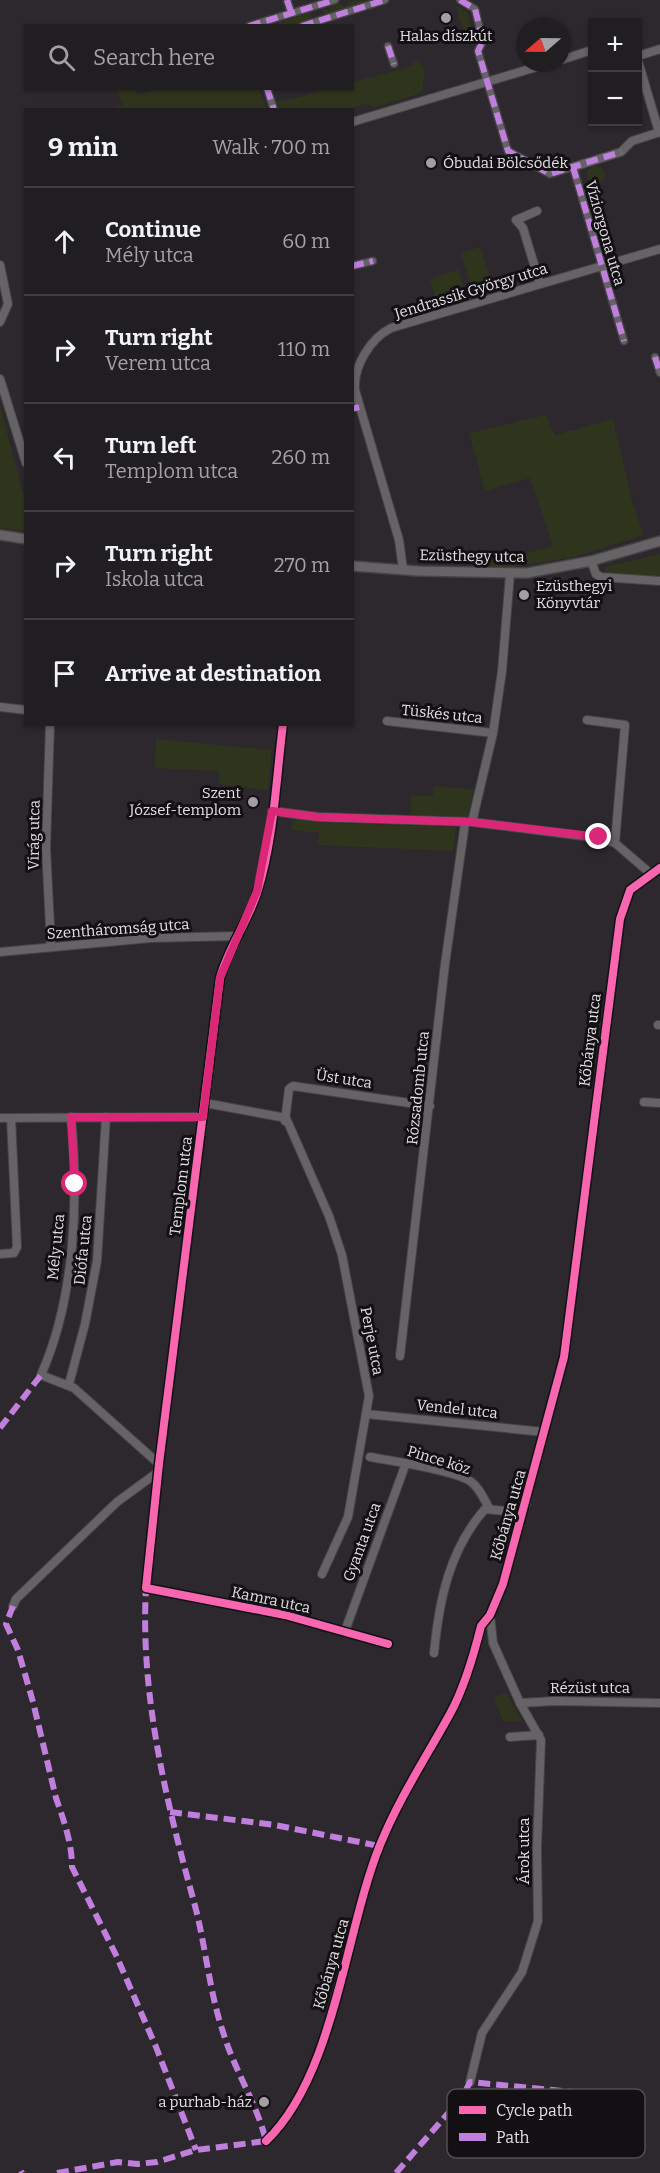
<!DOCTYPE html>
<meta charset="utf-8">
<style>
:root{--surface:#211e22;--page:#29272a;--text:#f1f3f6;--muted:#a2a2a5;--line:#3e3c40}
body{margin:0;font-family:Bitter,serif;background:var(--page);color:var(--text)}
.controls{position:absolute;right:18px;top:18px;display:grid;overflow:hidden;border-radius:0px;box-shadow:0 2px 4px #0004}
.controls button{width:54px;height:54px;display:grid;place-items:center;padding:0;border:0;border-bottom:2px solid var(--line);background:var(--surface);color:var(--text);font:30px sans-serif}
.compass{position:absolute;left:516px;top:18px;width:54px;height:54px;border-radius:50%;background:var(--surface);box-shadow:0 2px 4px #0004;rotate:250deg}
.stop{position:absolute;width:18px;height:18px;margin:-14px;border:4px solid #db2777;border-radius:50%;background:#fff}
.stop.end{background:#db2777;border-color:#fff;box-shadow:0 2px 6px #0008}
.list{margin:0;padding:0;list-style:none}
h2{display:flex;justify-content:space-between;align-items:center;height:78px;margin:0;padding:0 24px;font-size:26px}
h2 small{font-size:20px;font-weight:400;color:var(--muted)}
.list li{display:grid;grid-template-columns:39px 1fr auto;gap:18px;align-items:center;box-sizing:border-box;height:108px;padding:0 24px;border-top:2px solid var(--line)}
.list b{display:block;font-size:22px;white-space:nowrap}
.list p{margin:0;font-size:20px;white-space:nowrap;color:var(--muted)}
.list em{font-size:20px;font-style:normal;color:var(--muted)}
.icon{flex:none;width:33px;height:33px;fill:none;stroke:currentColor;stroke-width:2;stroke-linecap:round;stroke-linejoin:round}
.map{position:relative;flex:none;width:660px;height:2173px;overflow:hidden}
.search{position:absolute;background:var(--surface);box-shadow:0 2px 4px #0004;left:24px;top:24px;width:330px;height:66px;display:flex;align-items:center;gap:15px;box-sizing:border-box;padding:0 21px;border-radius:0px;color:var(--muted);font-size:22px}
.panel{position:absolute;background:var(--surface);box-shadow:0 2px 4px #0004;left:24px;top:108px;width:330px;height:618px;border-radius:0px}
.map>svg:first-child{display:block}
</style>
<div class="map">
<svg width="660" height="2173" viewBox="0 0 660 2173">
<rect width="100%" height="100%" fill="#2c282d"/>
<g fill="#2f351c">
<polygon points="374,0 375,3 345,12 343,9 325,15 323,9 330,11 331,7 340,4 344,7 350,1"/>
<polygon points="456,6 467,12 474,36 469,40 464,32"/>
<polygon points="310,13 313,21 299,26 279,25 279,22"/>
<polygon points="413,61 419,61 424,70 423,91 419,94 375,107 365,104 347,110 271,109 270,89 275,101 279,102 329,89 352,88 353,82 413,66"/>
<polygon points="117,89 135,89 138,95 162,89 260,89 266,109 108,109 123,105"/>
<circle cx="596" cy="175" r="9"/>
<polygon points="480,247 491,281 471,288 461,253"/>
<polygon points="459,270 464,290 435,298 430,278"/>
<polygon points="0,407 25,500 25,531 0,528"/>
<polygon points="546,415 555,435 613,419 633,505 644,535 573,557 508,568 461,562 458,551 488,550 523,554 553,546 530,478 485,491 469,433"/>
<polygon points="660,554 660,577 606,574 605,567"/>
<polygon points="156,739 272,750 268,790 219,784 219,771 155,768"/>
<polygon points="434,786 474,789 467,818 410,815 411,795 433,796"/>
<polygon points="293,818 327,823 456,827 453,851 318,845 319,833 292,830"/>
<polygon points="506,1693 522,1721 503,1721 494,1697"/>
</g>
<g fill="none" stroke-linecap="round" stroke-linejoin="round">
<defs>
<g id="pedestrian">
<polyline points="287,0 291,12"/>
<polyline points="460,0 475,9 483,41 478,51 508,151 550,174 573,167 624,341"/>
<polyline points="249,26 335,0"/>
<polyline points="302,26 385,0"/>
<polyline points="388,46 394,64"/>
<polyline points="267,88 274,110"/>
<polyline points="352,266 373,261"/>
<polyline points="655,357 660,373"/>
</g>
<g id="minor">
<polyline points="638,56 660,49"/>
<polyline points="561,60 592,50"/>
<polyline points="638,61 659,132"/>
<polyline points="352,122 550,63"/>
<polyline points="573,167 621,152 632,141 660,132"/>
<polyline points="537,211 516,220 523,228 540,284"/>
<polyline points="0,265 8,304 0,322"/>
<polyline points="0,379 26,463"/>
<polyline points="591,561 596,574 601,577 660,581"/>
<path d="M403,569L399,540L355,390C353,366 371,338 391,328L660,249"/>
<polyline points="0,707 26,710"/>
<polyline points="587,720 625,725 615,843"/>
<polyline points="387,721 493,733"/>
<polyline points="50,724 46,848 51,946"/>
<path d="M283,724C276,780 274,840 257,893C247,923 228,948 220,978L159,1464L146,1588L285,1615L388,1644"/>
<polyline points="272,811 318,817 472,822 599,838 615,843 651,874"/>
<polyline points="472,822 493,733 502,671 510,574"/>
<polyline points="0,952 151,938 238,936"/>
<polyline points="658,1025 660,1025"/>
<polyline points="644,1102 660,1103"/>
<polyline points="205,1103 286,1118 329,1216 342,1255 369,1396 348,1517 322,1574"/>
<path d="M71,1117C79,1199 75,1299 41,1375L74,1388L159,1464"/>
<polyline points="0,1118 203,1117"/>
<polyline points="285,1121 289,1089 293,1086 430,1106"/>
<polyline points="0,1254 14,1253 17,1247 11,1118"/>
<polyline points="400,1356 445,964 465,823"/>
<polyline points="69,1384 85,1324 97,1261 106,1117"/>
<polyline points="366,1414 544,1432"/>
<path d="M370,1457C392,1461 453,1470 470,1481C479,1487 484,1499 489,1508"/>
<polyline points="13,1606 16,1599 117,1502 158,1472"/>
<polyline points="345,1631 406,1463"/>
<path d="M434,1653C439,1601 449,1550 485,1509L506,1511L526,1504"/>
<polyline points="520,1703 555,1701 660,1703"/>
<polyline points="510,1737 539,1735"/>
<polyline points="470,2082 482,2033 522,1972 538,1921 537,1848 541,1740 520,1703 493,1643 490,1615"/>
<path d="M266,2141C335,2075 345,1931 380,1845C399,1798 427,1756 451,1712C465,1686 474,1654 481,1626L490,1615L503,1584L564,1357L620,919L630,890L660,868"/>
</g>
<g id="tertiary">
<polyline points="0,535 26,539"/>
<polyline points="352,566 418,571 527,573 591,561 660,541"/>
</g>
</defs>
<use href="#pedestrian" stroke="#464346" stroke-width="9"/>
<use href="#minor" stroke="#464346" stroke-width="10"/>
<use href="#tertiary" stroke="#464346" stroke-width="12"/>
<use href="#pedestrian" stroke="#656366" stroke-width="6"/>
<use href="#minor" stroke="#656366" stroke-width="8"/>
<use href="#tertiary" stroke="#656366" stroke-width="9"/>
<g stroke="#c07fdc" stroke-width="6" stroke-dasharray="12 6" stroke-linecap="butt">
<polyline points="287,0 291,12"/>
<polyline points="460,0 475,9 483,41 478,51 508,151 550,174 621,152"/>
<polyline points="249,26 335,0"/>
<polyline points="302,26 385,0"/>
<polyline points="388,46 394,64"/>
<polyline points="267,88 274,110"/>
<polyline points="573,167 624,341"/>
<polyline points="352,266 373,261"/>
<polyline points="655,357 660,373"/>
<polyline points="352,409 359,407"/>
<polyline points="0,1428 41,1375"/>
<path d="M13,1606L6,1624L18,1650L33,1702L56,1798C64,1821 72,1843 72,1867L116,1955L156,2047L196,2150"/>
<polyline points="170,1812 275,1825 379,1846"/>
<polyline points="21,2171 22,2173"/>
<path d="M57,2173L118,2162L137,2164L157,2162L196,2150L266,2141C257,2104 235,2071 224,2035C209,1992 206,1946 194,1902C166,1801 140,1694 146,1588"/>
<polyline points="396,2173 463,2096 470,2082 603,2095 630,2094"/>
</g>
<defs>
<g id="cycleway">
<path d="M283,724C276,780 274,840 257,893C247,923 228,948 220,978L159,1464L146,1588L285,1615L388,1644"/>
<path d="M266,2141C335,2075 345,1931 380,1845C399,1798 427,1756 451,1712C465,1686 474,1654 481,1626L490,1615L503,1584L564,1357L620,919L630,890L660,868"/>
</g>
</defs>
<use href="#cycleway" stroke="#131014" stroke-width="11"/>
<use href="#cycleway" stroke="#f766af" stroke-width="8"/>
</g>
<g fill="none" stroke-linecap="round" stroke-linejoin="round">
<polyline stroke="#db2777" stroke-width="8" points="75,1184 71,1117 203,1117 220,978 257,891 272,811 318,817 472,822 599,837"/>
</g>
<g fill="#a39ea4" stroke="#131014" stroke-width="2">
<circle cx="446" cy="18" r="6"/>
<circle cx="431" cy="163" r="6"/>
<circle cx="524" cy="595" r="6"/>
<circle cx="253" cy="802" r="6"/>
<circle cx="264" cy="2102" r="6"/>
</g>
<g text-anchor="middle" stroke-width="6" stroke-linejoin="round" paint-order="stroke">
<g font-size="15" fill="#e3dee4" stroke="#131014" text-anchor="start">
<text x="446" y="41" text-anchor="middle">Halas díszkút</text>
<text x="443" y="168">Óbudai Bölcsődék</text>
<text x="536" y="591">Ezüsthegyi<tspan x="536" dy="17">Könyvtár</tspan></text>
<text x="241" y="798" text-anchor="end">Szent<tspan x="241" dy="17">József-templom</tspan></text>
<text x="252" y="2107" text-anchor="end">a purhab-ház</text>
</g>
<g font-size="15" fill="#e3dee4" stroke="#131014">
<text transform="translate(605 233) rotate(74)" y="5">Víziorgona utca</text>
<text transform="translate(471 291) rotate(-17)" y="5">Jendrassik György utca</text>
<text transform="translate(472 556) rotate(1)" y="5">Ezüsthegy utca</text>
<text transform="translate(442 714) rotate(6)" y="5">Tüskés utca</text>
<text transform="translate(34 835) rotate(-89)" y="5">Virág utca</text>
<text transform="translate(118 929) rotate(-4)" y="5">Szentháromság utca</text>
<text transform="translate(590 1040) rotate(-83)" y="5">Kőbánya utca</text>
<text transform="translate(344 1079) rotate(9)" y="5">Üst utca</text>
<text transform="translate(418 1088) rotate(-84)" y="5">Rózsadomb utca</text>
<text transform="translate(181 1186) rotate(-83)" y="5">Templom utca</text>
<text transform="translate(56 1247) rotate(-84)" y="5">Mély utca</text>
<text transform="translate(83 1250) rotate(-84)" y="5">Diófa utca</text>
<text transform="translate(372 1341) rotate(79)" y="5">Perje utca</text>
<text transform="translate(457 1409) rotate(6)" y="5">Vendel utca</text>
<text transform="translate(439 1460) rotate(17)" y="5">Pince köz</text>
<text transform="translate(508 1515) rotate(-74)" y="5">Kőbánya utca</text>
<text transform="translate(362 1542) rotate(-70)" y="5">Gyanta utca</text>
<text transform="translate(271 1600) rotate(12)" y="5">Kamra utca</text>
<text x="590" y="1693">Rézüst utca</text>
<text transform="translate(524 1851) rotate(-90)" y="5">Árok utca</text>
<text transform="translate(331 1964) rotate(-74)" y="5">Kőbánya utca</text>
</g>
</g>
<rect x="447" y="2089" width="198" height="69" rx="9" fill="#131014" stroke="#514e52" stroke-width="1.5"/>
<rect x="459" y="2106" width="27" height="8" fill="#f766af"/>
<rect x="459" y="2133" width="27" height="8" fill="#c07fdc"/>
<g font-size="16" fill="#e3dee4">
<text x="496" y="2116">Cycle path</text>
<text x="496" y="2143">Path</text>
</g>
</svg>
<div class="controls">
<button>+</button>
<button>−</button>
</div>
<svg class="compass" viewBox="-18 -18 36 36"><path d="M0-13l5 13h-10z" fill="#e53935"/><path d="M0 13l5-13h-10z" fill="#a2a2a5"/></svg>
<div class="stop" style="left:75px;top:1184px"></div>
<div class="stop end" style="left:599px;top:837px"></div>
<div class="search"><svg class="icon" aria-label="search" viewBox="0 0 24 24"><circle cx="10" cy="10" r="6"/><path d="M15 15l6 6"/></svg>Search here</div>
<section class="panel">
<h2>9 min<small>Walk · 700 m</small></h2>
<ul class="list">
<li><svg class="icon" aria-label="ahead" viewBox="0 0 24 24"><path d="M12 20V5M6 11l6-6 6 6"/></svg><div><b>Continue</b><p>Mély utca</p></div><em>60 m</em></li>
<li><svg class="icon" aria-label="right" viewBox="0 0 24 24"><path d="M7 20v-9h11M14 6l5 5-5 5"/></svg><div><b>Turn right</b><p>Verem utca</p></div><em>110 m</em></li>
<li><svg class="icon" aria-label="left" viewBox="0 0 24 24"><path d="M17 20v-9H6M10 6l-5 5 5 5"/></svg><div><b>Turn left</b><p>Templom utca</p></div><em>260 m</em></li>
<li><svg class="icon" aria-label="right" viewBox="0 0 24 24"><path d="M7 20v-9h11M14 6l5 5-5 5"/></svg><div><b>Turn right</b><p>Iskola utca</p></div><em>270 m</em></li>
<li><svg class="icon" aria-label="arrive" viewBox="0 0 24 24"><path d="M6 21V4h12l-3 4 3 4H6"/></svg><div><b>Arrive at destination</b></div></li>
</ul>
</section>
</div>
